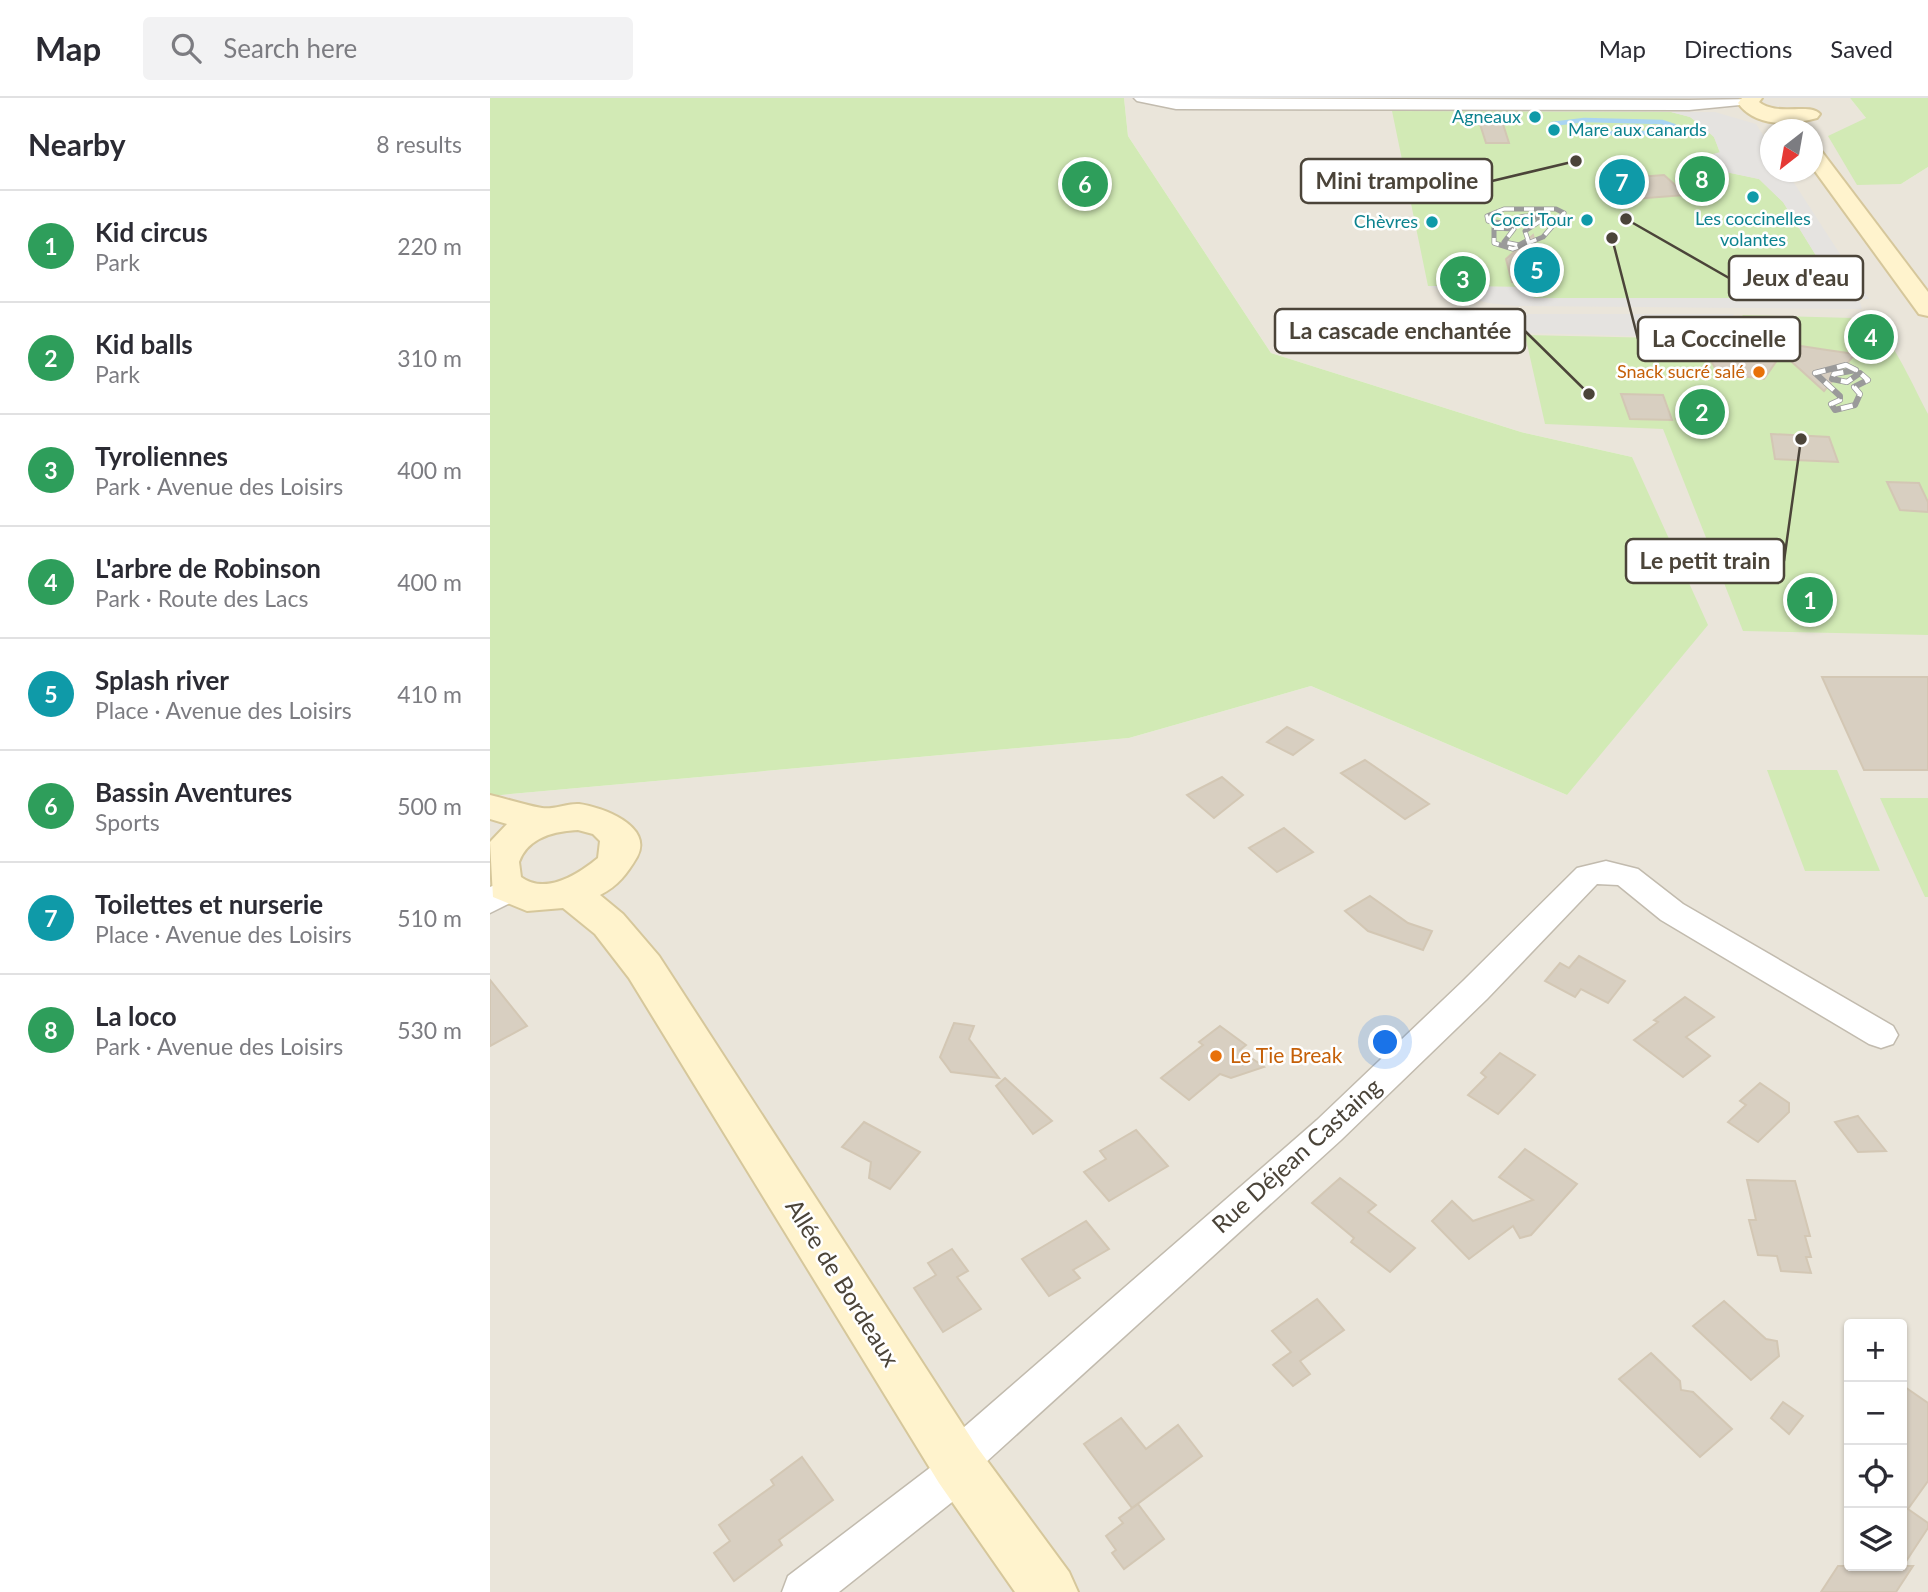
<!DOCTYPE html>
<meta charset="utf-8">
<style>
:root{--surface:#fff;--page:#f2f2f3;--text:#2b2b33;--muted:#7c7c81;--line:#e1e1e2;--accent:#2563eb}
body{margin:0;font-family:Lato,sans-serif;background:var(--page);color:var(--text)}
.controls{position:absolute;right:21px;bottom:21px;display:grid;overflow:hidden;border-radius:7px;box-shadow:0 2px 5px #0004}
.controls button{width:63px;height:63px;display:grid;place-items:center;padding:0;border:0;border-bottom:2px solid var(--line);background:var(--surface);color:var(--text);font:35px sans-serif}
.compass{position:absolute;left:1270px;top:21px;width:63px;height:63px;border-radius:50%;background:var(--surface);box-shadow:0 2px 5px #0004;rotate:211deg}
.you{position:absolute;left:896px;top:945px;width:24px;height:24px;margin:-18px;border:5px solid #fff;border-radius:50%;background:#1a73e8;box-shadow:0 0 0 10px #1a73e833}
.badge{display:grid;place-items:center;width:46px;height:46px;border-radius:50%;background:var(--accent);color:#fff;font-size:23px;font-weight:700}
.pin{position:absolute;translate:-50% -50%;border:4px solid #fff;box-shadow:0 2px 7px #0006}
.list{margin:0;padding:0;list-style:none}
h2{display:flex;justify-content:space-between;align-items:center;height:91px;margin:0;padding:0 28px;font-size:30px}
h2 small{font-size:23px;font-weight:400;color:var(--muted)}
.list li{display:grid;grid-template-columns:46px 1fr auto;gap:21px;align-items:center;box-sizing:border-box;height:112px;padding:0 28px;border-top:2px solid var(--line)}
.list b{display:block;font-size:26px;white-space:nowrap}
.list p{margin:0;font-size:23px;white-space:nowrap;color:var(--muted)}
.list em{font-size:23px;font-style:normal;color:var(--muted)}
.icon{flex:none;width:38px;height:38px;fill:none;stroke:currentColor;stroke-width:2;stroke-linecap:round;stroke-linejoin:round}
.map{position:relative;flex:none;width:1438px;height:1494px;overflow:hidden}
header{display:flex;align-items:center;gap:42px;box-sizing:border-box;height:98px;padding:0 35px;background:var(--surface);border-bottom:2px solid var(--line)}
header strong{font-size:33px}
nav{display:flex;gap:38px;margin-inline-start:auto;font-size:24px}
.search{width:490px;height:63px;background:var(--page);display:flex;align-items:center;gap:18px;box-sizing:border-box;padding:0 24px;border-radius:7px;color:var(--muted);font-size:26px}
main{display:flex}
aside{flex:1;background:var(--surface)}
.map>svg:first-child{display:block}
</style>
<header>
<strong>Map</strong>
<div class="search"><svg class="icon" aria-label="search" viewBox="0 0 24 24"><circle cx="10" cy="10" r="6"/><path d="M15 15l6 6"/></svg>Search here</div>
<nav><a>Map</a><a>Directions</a><a>Saved</a></nav>
</header>
<main>
<aside>
<h2>Nearby<small>8 results</small></h2>
<ul class="list">
<li><span class="badge" style="background:#2e9e5b">1</span><div><b>Kid circus</b><p>Park</p></div><em>220 m</em></li>
<li><span class="badge" style="background:#2e9e5b">2</span><div><b>Kid balls</b><p>Park</p></div><em>310 m</em></li>
<li><span class="badge" style="background:#2e9e5b">3</span><div><b>Tyroliennes</b><p>Park · Avenue des Loisirs</p></div><em>400 m</em></li>
<li><span class="badge" style="background:#2e9e5b">4</span><div><b>L'arbre de Robinson</b><p>Park · Route des Lacs</p></div><em>400 m</em></li>
<li><span class="badge" style="background:#0f9aa8">5</span><div><b>Splash river</b><p>Place · Avenue des Loisirs</p></div><em>410 m</em></li>
<li><span class="badge" style="background:#2e9e5b">6</span><div><b>Bassin Aventures</b><p>Sports</p></div><em>500 m</em></li>
<li><span class="badge" style="background:#0f9aa8">7</span><div><b>Toilettes et nurserie</b><p>Place · Avenue des Loisirs</p></div><em>510 m</em></li>
<li><span class="badge" style="background:#2e9e5b">8</span><div><b>La loco</b><p>Park · Avenue des Loisirs</p></div><em>530 m</em></li>
</ul>
</aside>
<div class="map">
<svg width="1438" height="1494" viewBox="0 0 1438 1494">
<rect width="100%" height="100%" fill="#f6f3ec"/>
<path fill="#eae5da" fill-rule="evenodd" d="M634,0H1360L1376,20L1411,86L1438,69V1494H0V698L639,640L821,588L1077,697L1142,359L1031,334L781,255L638,38ZM1280,32H1322V74H1280ZM1359,1226H1412V1468H1359Z"/>
<g fill="#d2eab5">
<polygon points="0,0 634,0 638,38 781,255 1031,334 1142,359 1218,527 1077,697 821,588 639,640 0,698"/>
<polygon points="1360,0 1438,0 1438,69 1411,86 1367,87 1338,38 1376,20"/>
<polygon points="902,13 1181,14 1200,19 1215,29 1224,39 1230,55 1222,56 1231,73 1269,81 1293,104 1338,177 1359,183 1369,201 1043,200 1039,189 938,188"/>
<path d="M1253,217L1364,220C1371,221 1380,222 1385,226C1403,242 1426,294 1438,316V537L1253,533L1173,331L1055,326L1035,237L1215,241L1212,229L1248,222Z"/>
<polygon points="1277,672 1347,672 1390,773 1315,773"/>
<polygon points="1390,700 1438,700 1438,799 1435,799"/>
</g>
<g fill="#e5e3e0">
<polygon points="1181,14 1225,14 1266,26 1280,48 1280,74 1297,74 1379,201 1369,201 1372,211 1026,208 998,205 938,188 1040,189 1044,200 1369,200 1359,183 1338,177 1293,104 1269,81 1231,73 1221,57 1230,54 1224,39 1200,19"/>
<polygon points="1030,216 1244,216 1241,221 1209,228 1213,240 1034,235"/>
</g>
<g fill="none" stroke-linecap="round" stroke-linejoin="round">
<polyline stroke="#a9d4f2" stroke-width="4.5" points="1062,26 1094,22 1172,24 1184,28 1185,32 1180,35 1101,35"/>
</g>
<g fill="#d8cfc1" stroke="#d3c7b4" stroke-width="2">
<polygon points="989,23 1012,23 1019,45 996,45"/>
<polygon points="1174,77 1196,97 1143,101 1122,81"/>
<polygon points="1043,137 1054,177 1043,177 1045,184 1022,184 1016,161"/>
<polygon points="1291,245 1337,252 1365,256 1334,293 1292,255 1274,281 1228,275 1217,256 1297,252"/>
<polygon points="1131,296 1173,297 1182,322 1140,321"/>
<polygon points="1281,336 1339,339 1348,364 1285,361"/>
<polygon points="1397,384 1429,385 1438,404 1438,414 1410,412"/>
<polygon points="1332,579 1438,579 1438,672 1374,672"/>
<polygon points="797,629 823,642 803,657 777,644"/>
<polygon points="875,662 939,706 915,721 851,675"/>
<polygon points="732,679 753,697 724,720 697,697"/>
<polygon points="794,730 823,754 787,774 759,750"/>
<polygon points="880,798 918,825 942,833 933,852 878,833 855,813"/>
<polygon points="1089,858 1135,883 1118,905 1091,891 1085,899 1055,883 1070,865 1079,870"/>
<polygon points="0,882 37,928 0,948"/>
<polygon points="1195,899 1224,919 1196,939 1220,958 1193,979 1144,942 1168,924 1164,922"/>
<polygon points="464,925 484,928 479,941 509,980 461,974 450,959"/>
<polygon points="730,928 756,947 750,952 774,969 741,980 730,976 699,1002 671,980 713,947 709,944"/>
<polygon points="1010,955 1045,977 1008,1016 978,997 996,979 991,975"/>
<polygon points="515,980 562,1023 543,1036 506,988"/>
<polygon points="1270,985 1299,1005 1299,1014 1268,1044 1238,1024 1256,1007 1250,1003"/>
<polygon points="1368,1018 1396,1053 1368,1054 1345,1024"/>
<polygon points="374,1024 430,1054 400,1091 379,1080 381,1064 352,1049"/>
<polygon points="646,1032 678,1068 619,1103 594,1074 616,1061 610,1053"/>
<polygon points="1035,1051 1087,1086 1041,1137 1030,1140 1023,1128 979,1161 942,1123 962,1103 983,1123 1043,1102 1009,1079"/>
<polygon points="850,1080 886,1107 878,1114 925,1150 900,1174 861,1144 864,1140 822,1105"/>
<polygon points="1257,1082 1305,1083 1320,1138 1315,1138 1321,1159 1316,1159 1321,1175 1291,1173 1287,1158 1268,1157 1259,1122 1266,1122"/>
<polygon points="596,1123 619,1151 583,1172 590,1180 559,1198 532,1161"/>
<polygon points="462,1151 478,1173 467,1179 491,1211 453,1234 424,1190 446,1177 438,1165"/>
<polygon points="827,1201 854,1232 810,1263 820,1276 803,1288 783,1267 801,1254 782,1233"/>
<polygon points="1234,1203 1276,1241 1287,1243 1289,1258 1261,1282 1203,1228"/>
<polygon points="1161,1255 1190,1283 1191,1292 1203,1294 1242,1331 1210,1359 1129,1281"/>
<polygon points="1412,1287 1438,1305 1438,1383 1418,1411 1438,1425 1438,1430 1413,1468 1423,1468 1406,1494 1331,1494 1348,1468 1412,1468"/>
<polygon points="1293,1304 1313,1318 1299,1336 1281,1320"/>
<polygon points="631,1320 656,1351 688,1327 712,1358 642,1410 594,1346"/>
<polygon points="312,1359 343,1402 289,1442 292,1447 244,1483 224,1455 240,1443 229,1427 284,1387 281,1382"/>
<polygon points="648,1406 674,1441 634,1471 622,1455 626,1452 616,1438 633,1425 629,1420"/>
</g>
<g fill="none" stroke-linecap="round" stroke-linejoin="round">
<defs>
<g id="minor">
<polygon points="644,0 1199,2 1268,1 1260,6 1199,12 686,11 647,3"/>
<polygon points="1116,763 1148,771 1193,806 1403,928 1408,937 1403,946 1391,950 1379,946 1171,822 1128,787 1107,786 997,901 851,1042 495,1365 471,1397 349,1494 292,1494 298,1478 441,1369 465,1337 827,1022 973,883 1087,770"/>
<polygon points="19,781 30,784 34,792 30,800 0,815 0,789"/>
</g>
<g id="secondary">
<path d="M1252,0H1272L1269,4C1288,19 1320,4 1330,16L1327,20C1301,27 1266,30 1248,5Z"/>
<polygon points="1322,48 1329,50 1438,194 1438,218 1429,216 1322,69"/>
<path d="M0,697C17,701 35,707 52,710C64,712 77,705 89,706C112,709 164,728 147,759C137,776 128,788 110,797L133,816L169,858L487,1349L579,1474L588,1494H525L449,1385L139,880L105,836L73,810L37,813L3,799L0,744L17,726L0,721ZM88,732L103,736L110,743L108,760C87,777 56,797 31,779L29,764C38,739 65,733 88,732Z"/>
</g>
</defs>
<use href="#minor" stroke="#c2bbae" stroke-width="3"/>
<use href="#secondary" stroke="#d6c79b" stroke-width="4"/>
<use href="#minor" fill="#fff" fill-rule="evenodd"/>
<use href="#secondary" fill="#fff3cd" fill-rule="evenodd"/>
<defs>
<path id="rail-far1" d="M1014,111H1066L1074,115L1053,139L1023,151L1004,145V130L1024,131L1014,144L1029,147L1038,142L1035,133L1049,124L1047,119C1025,114 1024,129 998,123L997,118Z"/>
<polygon id="rail" points="1356,267 1366,272 1344,276 1342,281 1357,284 1370,275 1378,282 1364,289 1370,296 1365,307 1345,312 1341,306 1350,302 1350,298 1325,275"/>
</defs>
<use href="#rail-far1" stroke="#9a9a9a" stroke-width="5"/>
<use href="#rail" stroke="#9a9a9a" stroke-width="6"/>
<use href="#rail-far1" stroke="#fff" stroke-width="3.5" stroke-dasharray="10" stroke-linecap="butt"/>
<use href="#rail" stroke="#fff" stroke-width="4.5" stroke-dasharray="12" stroke-linecap="butt"/>
</g>
<g fill="#0f9aa8" stroke="#fff" stroke-width="2.5">
<circle cx="1045" cy="19" r="7"/>
<circle cx="1064" cy="32" r="7"/>
<circle cx="1263" cy="99" r="7"/>
<circle cx="1097" cy="122" r="7"/>
<circle cx="942" cy="124" r="7"/>
</g>
<g fill="#e8710a" stroke="#fff" stroke-width="2.5">
<circle cx="1269" cy="274" r="7"/>
<circle cx="726" cy="958" r="7"/>
</g>
<g text-anchor="middle" stroke-width="5" stroke-linejoin="round" paint-order="stroke">
<g font-size="18" fill="#0d838f" stroke="#fff" text-anchor="end">
<text x="1031" y="25">Agneaux</text>
<text x="1078" y="38" text-anchor="start">Mare aux canards</text>
<text x="1263" y="127" text-anchor="middle">Les coccinelles<tspan x="1263" dy="21">volantes</tspan></text>
<text x="1083" y="128">Cocci Tour</text>
<text x="928" y="130">Chèvres</text>
</g>
<g font-size="18" fill="#c56008" stroke="#fff" text-anchor="end">
<text x="1255" y="280">Snack sucré salé</text>
</g>
<g font-size="21" fill="#c56008" stroke="#fff" text-anchor="start">
<text x="740" y="965">Le Tie Break</text>
</g>
<g font-size="24" fill="#4b4439" stroke="#fff">
<text transform="translate(807 1058) rotate(-42)" y="8">Rue Déjean Castaing</text>
<text transform="translate(352 1185) rotate(58)" y="8">Allée de Bordeaux</text>
</g>
</g>
<path fill="none" stroke="#4b4439" stroke-width="2.5" d="M1086 63L1002 83M1136 121L1239 180M1099 296L1035 233M1122 140L1148 241M1311 341L1294 463"/>
<g fill="#4b4439" stroke="#fff" stroke-width="2.5">
<circle cx="1086" cy="63" r="7"/>
<circle cx="1136" cy="121" r="7"/>
<circle cx="1099" cy="296" r="7"/>
<circle cx="1122" cy="140" r="7"/>
<circle cx="1311" cy="341" r="7"/>
</g>
<g fill="#fff" stroke="#4b4439" stroke-width="2.5">
<rect x="811" y="61" width="191" height="44" rx="7"/>
<rect x="1239" y="158" width="134" height="44" rx="7"/>
<rect x="785" y="211" width="250" height="44" rx="7"/>
<rect x="1148" y="219" width="162" height="44" rx="7"/>
<rect x="1136" y="441" width="158" height="44" rx="7"/>
</g>
<g font-size="23" text-anchor="middle" font-weight="bold" fill="#4b4439">
<text x="907" y="91">Mini trampoline</text>
<text x="1306" y="188">Jeux d'eau</text>
<text x="910" y="241">La cascade enchantée</text>
<text x="1229" y="249">La Coccinelle</text>
<text x="1215" y="471">Le petit train</text>
</g>
</svg>
<div class="controls">
<button>+</button>
<button>−</button>
<button><svg class="icon" aria-label="locate" viewBox="0 0 24 24"><circle cx="12" cy="12" r="6"/><path d="M12 2v4M12 18v4M2 12h4M18 12h4"/></svg></button>
<button><svg class="icon" aria-label="layers" viewBox="0 0 24 24"><path d="M12 4l9 5-9 5-9-5zM3 14l9 5 9-5"/></svg></button>
</div>
<svg class="compass" viewBox="-18 -18 36 36"><path d="M0-13l5 13h-10z" fill="#e53935"/><path d="M0 13l5-13h-10z" fill="#7c7c81"/></svg>
<div class="you"></div>
<div class="pin badge" style="left:1320px;top:502px;background:#2e9e5b">1</div>
<div class="pin badge" style="left:1212px;top:314px;background:#2e9e5b">2</div>
<div class="pin badge" style="left:973px;top:181px;background:#2e9e5b">3</div>
<div class="pin badge" style="left:1381px;top:239px;background:#2e9e5b">4</div>
<div class="pin badge" style="left:1047px;top:172px;background:#0f9aa8">5</div>
<div class="pin badge" style="left:595px;top:86px;background:#2e9e5b">6</div>
<div class="pin badge" style="left:1132px;top:84px;background:#0f9aa8">7</div>
<div class="pin badge" style="left:1212px;top:81px;background:#2e9e5b">8</div>
</div>
</main>
